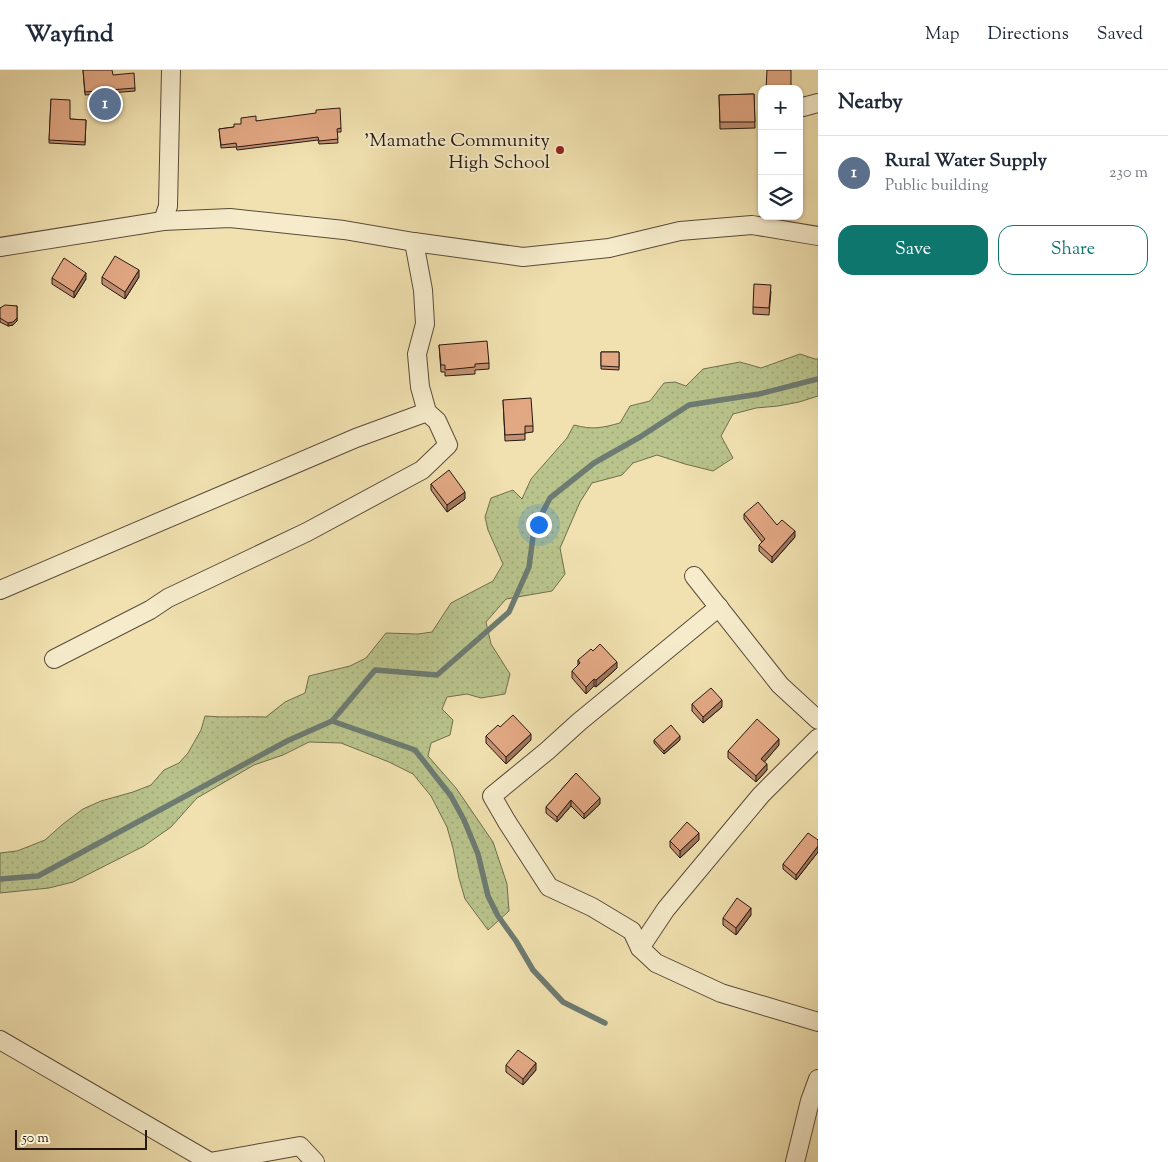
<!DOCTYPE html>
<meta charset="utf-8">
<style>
:root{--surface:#fff;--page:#f2f2f3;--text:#1f2937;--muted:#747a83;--line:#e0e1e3;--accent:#0f766e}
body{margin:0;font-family:"Sorts Mill Goudy",serif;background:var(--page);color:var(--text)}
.controls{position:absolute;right:15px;top:15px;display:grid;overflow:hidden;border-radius:10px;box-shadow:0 1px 4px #0004}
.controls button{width:45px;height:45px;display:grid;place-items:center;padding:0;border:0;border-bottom:1px solid var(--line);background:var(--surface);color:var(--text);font:25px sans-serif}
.scale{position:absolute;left:15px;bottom:12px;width:132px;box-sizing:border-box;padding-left:5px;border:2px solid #271911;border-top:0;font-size:14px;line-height:18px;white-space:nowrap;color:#271911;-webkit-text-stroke:4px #f6eccc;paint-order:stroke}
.you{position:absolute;left:538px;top:454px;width:18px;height:18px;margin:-12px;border:4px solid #fff;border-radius:50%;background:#1a73e8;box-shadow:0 0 0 8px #1a73e833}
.badge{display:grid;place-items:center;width:32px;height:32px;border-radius:50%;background:var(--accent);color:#fff;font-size:16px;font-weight:700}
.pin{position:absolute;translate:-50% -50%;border:2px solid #fff;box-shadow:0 1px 5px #0006}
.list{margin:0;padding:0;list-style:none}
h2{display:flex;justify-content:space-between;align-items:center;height:65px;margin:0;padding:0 20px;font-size:21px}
h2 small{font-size:16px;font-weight:400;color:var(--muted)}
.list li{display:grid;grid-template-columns:32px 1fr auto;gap:15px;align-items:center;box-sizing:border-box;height:75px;padding:0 20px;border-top:1px solid var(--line)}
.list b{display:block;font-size:19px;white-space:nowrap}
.list p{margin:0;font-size:16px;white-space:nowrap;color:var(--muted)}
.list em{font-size:16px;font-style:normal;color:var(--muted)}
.actions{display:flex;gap:10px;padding:15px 20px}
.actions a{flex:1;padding:11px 0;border:1px solid var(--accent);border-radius:15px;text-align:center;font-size:18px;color:var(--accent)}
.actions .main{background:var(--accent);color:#fff}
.icon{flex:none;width:28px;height:28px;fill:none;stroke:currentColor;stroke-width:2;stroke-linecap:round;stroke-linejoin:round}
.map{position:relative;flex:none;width:818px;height:1092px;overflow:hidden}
header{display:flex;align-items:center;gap:30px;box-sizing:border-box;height:70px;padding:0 25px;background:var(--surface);border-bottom:1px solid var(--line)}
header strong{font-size:24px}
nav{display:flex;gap:28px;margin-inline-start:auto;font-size:18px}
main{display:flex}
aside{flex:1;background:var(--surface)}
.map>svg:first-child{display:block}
</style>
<header>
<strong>Wayfind</strong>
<nav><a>Map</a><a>Directions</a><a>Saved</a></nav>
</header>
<main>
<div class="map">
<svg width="818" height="1092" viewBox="0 0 818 1092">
<defs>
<pattern id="grass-dots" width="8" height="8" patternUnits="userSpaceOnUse" patternTransform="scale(1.25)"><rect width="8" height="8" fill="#b9c38c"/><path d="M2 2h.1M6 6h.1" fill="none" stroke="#9fa778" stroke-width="1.8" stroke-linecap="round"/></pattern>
</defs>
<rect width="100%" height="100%" fill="#f1e1b0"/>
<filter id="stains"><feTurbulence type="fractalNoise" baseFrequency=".004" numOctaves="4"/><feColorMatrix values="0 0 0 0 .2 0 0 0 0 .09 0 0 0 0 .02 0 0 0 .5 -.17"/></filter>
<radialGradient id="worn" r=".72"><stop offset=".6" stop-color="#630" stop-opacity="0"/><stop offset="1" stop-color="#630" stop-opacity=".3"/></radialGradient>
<path fill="url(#grass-dots)" stroke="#706e4e" d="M800,284L815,289H818V326L799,332L778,336L756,338L733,344L721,366L733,388L713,401L685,394L657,385L633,393L622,405L592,413L580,432L560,478L565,504L552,521L506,529L486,552L491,574L510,604L505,624L481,628L467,624L447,627L442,639L453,650L450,665L431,673L428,686L456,718L493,772L507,814L509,841L488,860L465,829L459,808L453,778L447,757L431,726L413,704L389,692L341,673L309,672L283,685L254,695L197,728L171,757L144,776L73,812L49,818L0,823V783L17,781L45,770L63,754L83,739L101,731L133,722L151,715L164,700L179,693L188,683L201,660L205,646C225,648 245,646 266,647L285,632L305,623L309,606L350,596L366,588L386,563L418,564L432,562L451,533L493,511L503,494L488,460L485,447L491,428L513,420L522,429L531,409L567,368L574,355C593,360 601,358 620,353L630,336L650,331L664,313L675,312L686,316L703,299L740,292L761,298Z"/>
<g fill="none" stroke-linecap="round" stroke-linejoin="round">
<g stroke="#6d7b72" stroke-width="5.5">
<polyline points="332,651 415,680 451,726 464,750 478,784 488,826 498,846 516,871 533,900 563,932 605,953"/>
<polyline points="0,809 38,806 287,671 332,651 375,600 437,605 509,542 529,497 534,459 550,428 594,393 640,367 689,335 759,324 818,309"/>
</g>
<defs>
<g id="minor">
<polyline points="803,37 818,33"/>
<polyline points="163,151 168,136 171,0"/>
<polyline points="0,177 163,151 230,148 344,160 414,172 523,187 609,178 680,161 752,155 818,166"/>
<polyline points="694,506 780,615 818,650"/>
<polyline points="0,520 356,368 427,342"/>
<polyline points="719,537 579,652 547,681 492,726 507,752 549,817 592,837 632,861 640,878 656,893 721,923 818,952"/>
<polyline points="54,589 150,540 168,528 307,462 422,400 448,375 437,351 427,342 420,317 417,284 425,254 423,220 414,172"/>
<polyline points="640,878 666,839 761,725 818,668"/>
<polyline points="0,970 210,1092 300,1076 315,1092"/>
<polyline points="795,1092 810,1031 818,1009"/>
</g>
</defs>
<use href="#minor" stroke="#5a4b39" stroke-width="20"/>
<use href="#minor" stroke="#f6eccc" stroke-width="18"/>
</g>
<g fill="#c29072" stroke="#271911">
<polygon points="83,0 113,5 135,18 135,21 85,25"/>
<polygon points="754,24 755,58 720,59 719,25"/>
<polygon points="51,29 70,49 86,50 85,75 49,73"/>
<polygon points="256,51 341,58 341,62 337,62 338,73 319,74 318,70 237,80 236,77 221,78 219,59 234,57"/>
<polygon points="102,207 139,207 125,229 102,214"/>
<polygon points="52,208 86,209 74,228 52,214"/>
<polygon points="771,221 769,245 753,244 753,237"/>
<polygon points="17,236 17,251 13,255 8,256 0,252 0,238"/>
<polygon points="439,275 489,293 489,299 475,300 475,304 445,306 445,302 441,302"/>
<polygon points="601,282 619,282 619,300 601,299"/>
<polygon points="503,330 533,356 533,362 525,363 525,370 505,371"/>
<polygon points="431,414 465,429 447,442 431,420"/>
<polygon points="744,444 777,455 795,467 772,493 759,481 759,475 762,472 744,449"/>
<polygon points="593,581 617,598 596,617 594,616 586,624 572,608 572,601 578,595 578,590"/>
<polygon points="692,634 722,637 703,653 692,641"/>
<polygon points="500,657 531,670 506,694 486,673 486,666"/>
<polygon points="654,670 680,670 664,684 654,673"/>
<polygon points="779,675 764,692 767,700 756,712 728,688 728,681"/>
<polygon points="576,703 600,734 584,749 571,736 557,752 546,743 546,737"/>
<polygon points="699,770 680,788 670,777 670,771"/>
<polygon points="818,770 818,782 796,810 783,799 783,794"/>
<polygon points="751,845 736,865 723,855 723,848"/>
<polygon points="506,995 536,1000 523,1015 506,1002"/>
</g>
<g fill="#9e765c" stroke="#271911">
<polygon points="139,200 139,207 125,229 125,222"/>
<polygon points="86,203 86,209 74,228 74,222"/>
<polygon points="17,248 17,251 13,255 8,256 8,253"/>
<polygon points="465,422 465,429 447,442 447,435"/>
<polygon points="795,461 795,467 772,493 772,487"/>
<polygon points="617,592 617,598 596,617 596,610"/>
<polygon points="594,609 594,616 586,624 586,617"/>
<polygon points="722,630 722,637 703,653 703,647"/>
<polygon points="531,664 531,670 506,694 506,687"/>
<polygon points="680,666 680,670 664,684 664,681"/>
<polygon points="779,669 779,675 761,696 761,689"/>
<polygon points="767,694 767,700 756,712 756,706"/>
<polygon points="600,728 600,734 584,749 584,744"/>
<polygon points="571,730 571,736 557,752 557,747"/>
<polygon points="699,763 699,770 680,788 680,781"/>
<polygon points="818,776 818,782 796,810 796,805"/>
<polygon points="751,838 751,845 736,865 736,858"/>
<polygon points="536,993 536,1000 523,1015 523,1009"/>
</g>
<g fill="#e2a884" stroke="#271911">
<polygon points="83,0 112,0 113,5 134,3 135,18 85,22"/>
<polygon points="767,0 791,0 791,19 766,19"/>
<polygon points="754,24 755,52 720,52 719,25"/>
<polygon points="51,29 70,30 70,49 86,50 85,72 49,70"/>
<polygon points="340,38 341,58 337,59 338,69 319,71 318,67 237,77 236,73 221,75 219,59 234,57 234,54 241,54 241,48 256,46 256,51 316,43 316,40"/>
<polygon points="115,186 139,200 125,222 102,207"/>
<polygon points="64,188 86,203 74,222 52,208"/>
<polygon points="754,214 771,215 769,238 753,237"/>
<polygon points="5,235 17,236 17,248 13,252 8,253 0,248 0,238"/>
<polygon points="487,271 489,293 475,294 475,297 445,300 445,295 441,295 439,275"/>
<polygon points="601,282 619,282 619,297 601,296"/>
<polygon points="531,328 533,356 525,356 525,364 505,365 503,330"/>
<polygon points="449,400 465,422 447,435 431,414"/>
<polygon points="758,432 777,455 782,450 795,461 772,487 759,475 765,469 744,444"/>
<polygon points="600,574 617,592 596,610 594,609 586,617 572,601 580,593 578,590 591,579 593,581"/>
<polygon points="711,618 722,630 703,647 692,634"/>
<polygon points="513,645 531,664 506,687 486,666 498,655 500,657"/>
<polygon points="757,649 779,669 761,689 767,694 756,706 728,681"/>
<polygon points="671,655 680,666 664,681 654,670"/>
<polygon points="576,703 600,728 584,744 571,730 557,747 546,737"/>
<polygon points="687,752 699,763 680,781 670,771"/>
<polygon points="808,763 818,770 818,776 796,805 783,794"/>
<polygon points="737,828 751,838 736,858 723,848"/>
<polygon points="518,980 536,993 523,1009 506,995"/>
</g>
<circle fill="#8f2418" stroke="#f6eccc" stroke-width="2" cx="560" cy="80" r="5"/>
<g text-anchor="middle" stroke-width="4" stroke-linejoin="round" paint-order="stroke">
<g font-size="19" fill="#271911" stroke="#f6eccc" text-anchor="end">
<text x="550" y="76">'Mamathe Community<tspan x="550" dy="22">High School</tspan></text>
</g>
</g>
<rect width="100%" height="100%" filter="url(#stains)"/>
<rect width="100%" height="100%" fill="url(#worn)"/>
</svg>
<div class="controls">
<button>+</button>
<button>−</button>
<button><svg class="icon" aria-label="layers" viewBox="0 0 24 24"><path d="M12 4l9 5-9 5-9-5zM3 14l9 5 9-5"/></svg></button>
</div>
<div class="scale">50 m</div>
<div class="you"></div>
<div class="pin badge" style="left:105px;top:34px;background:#5c6f8a">1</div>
</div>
<aside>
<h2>Nearby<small></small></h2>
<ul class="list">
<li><span class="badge" style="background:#5c6f8a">1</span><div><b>Rural Water Supply</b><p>Public building</p></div><em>230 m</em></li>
</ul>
<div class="actions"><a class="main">Save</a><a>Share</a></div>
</aside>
</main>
